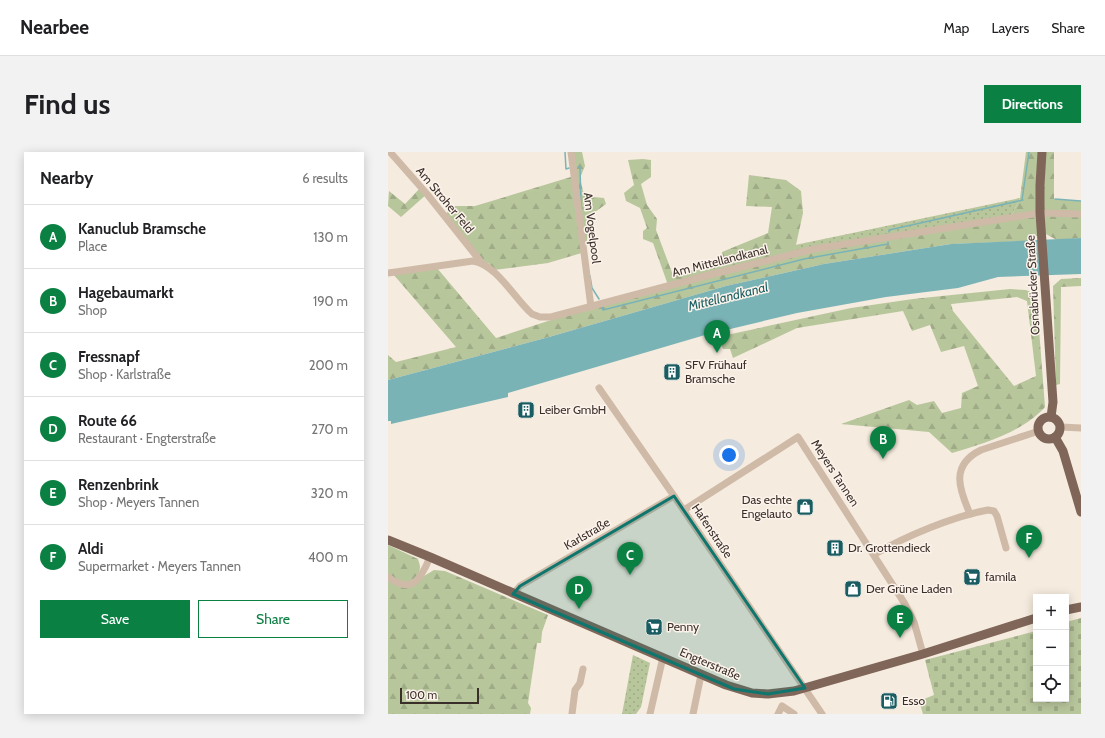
<!DOCTYPE html>
<meta charset="utf-8">
<style>
:root{--surface:#fff;--page:#f2f2f2;--text:#202124;--muted:#757577;--line:#e0e0e0;--accent:#0b8043}
body{margin:0;font-family:Cabin,sans-serif;background:var(--page);color:var(--text)}
.controls{position:absolute;right:12px;bottom:12px;display:grid;overflow:hidden;border-radius:0px;box-shadow:0 2px 10px #0003}
.controls button{width:36px;height:36px;display:grid;place-items:center;padding:0;border:0;border-bottom:1px solid var(--line);background:var(--surface);color:var(--text);font:20px sans-serif}
.scale{position:absolute;left:12px;bottom:10px;width:79px;box-sizing:border-box;padding-left:4px;border:2px solid #3b2f29;border-top:0;font-size:11px;line-height:14px;white-space:nowrap;color:#3b2f29;-webkit-text-stroke:3px #fcf4ec;paint-order:stroke}
.you{position:absolute;left:341px;top:303px;width:14px;height:14px;margin:-10px;border:3px solid #fff;border-radius:50%;background:#1a73e8;box-shadow:0 0 0 6px #1a73e833}
.badge{display:grid;place-items:center;width:26px;height:26px;border-radius:50%;background:var(--accent);color:#fff;font-size:13px;font-weight:700}
.pin{position:absolute;translate:-50% -33px;filter:drop-shadow(0 1px 2px #0008)}
.pin::after{content:'';position:absolute;top:21px;width:14px;height:12px;background:inherit;clip-path:polygon(0 0,100% 0,50% 100%)}
.list{margin:0;padding:0;list-style:none}
h2{display:flex;justify-content:space-between;align-items:center;height:52px;margin:0;padding:0 16px;font-size:17px}
h2 small{font-size:13px;font-weight:400;color:var(--muted)}
.list li{display:grid;grid-template-columns:26px 1fr auto;gap:12px;align-items:center;box-sizing:border-box;height:64px;padding:0 16px;border-top:1px solid var(--line)}
.list b{display:block;font-size:15px;white-space:nowrap}
.list p{margin:0;font-size:13px;white-space:nowrap;color:var(--muted)}
.list em{font-size:13px;font-style:normal;color:var(--muted)}
.actions{display:flex;gap:8px;padding:12px 16px}
.actions a{flex:1;padding:9px 0;border:1px solid var(--accent);border-radius:0px;text-align:center;font-size:14px;color:var(--accent)}
.actions .main{background:var(--accent);color:#fff}
.icon{flex:none;width:22px;height:22px;fill:none;stroke:currentColor;stroke-width:2;stroke-linecap:round;stroke-linejoin:round}
.map{position:relative;flex:none;width:693px;height:562px;overflow:hidden;border-radius:0px}
header{display:flex;align-items:center;gap:24px;box-sizing:border-box;height:56px;padding:0 20px;background:var(--surface);border-bottom:1px solid var(--line)}
header strong{font-size:19px}
nav{display:flex;gap:22px;margin-inline-start:auto;font-size:14px}
.intro{display:flex;align-items:center;justify-content:space-between;box-sizing:border-box;height:96px;padding:0 24px}
h1{margin:0;font-size:28px}
.button{padding:10px 18px;border-radius:0px;background:var(--accent);color:#fff;font-size:14px;font-weight:700}
main{display:flex;gap:24px;padding:0 24px}
aside{flex:1;background:var(--surface);border-radius:0px;box-shadow:0 2px 10px #0003}
.map>svg:first-child{display:block}
</style>
<header>
<strong>Nearbee</strong>
<nav><a>Map</a><a>Layers</a><a>Share</a></nav>
</header>
<div class="intro"><h1>Find us</h1><a class="button">Directions</a></div>
<main>
<aside>
<h2>Nearby<small>6 results</small></h2>
<ul class="list">
<li><span class="badge">A</span><div><b>Kanuclub Bramsche</b><p>Place</p></div><em>130 m</em></li>
<li><span class="badge">B</span><div><b>Hagebaumarkt</b><p>Shop</p></div><em>190 m</em></li>
<li><span class="badge">C</span><div><b>Fressnapf</b><p>Shop · Karlstraße</p></div><em>200 m</em></li>
<li><span class="badge">D</span><div><b>Route 66</b><p>Restaurant · Engterstraße</p></div><em>270 m</em></li>
<li><span class="badge">E</span><div><b>Renzenbrink</b><p>Shop · Meyers Tannen</p></div><em>320 m</em></li>
<li><span class="badge">F</span><div><b>Aldi</b><p>Supermarket · Meyers Tannen</p></div><em>400 m</em></li>
</ul>
<div class="actions"><a class="main">Save</a><a>Share</a></div>
</aside>
<div class="map">
<svg width="693" height="562" viewBox="0 0 693 562">
<defs>
<pattern id="grass-dots" width="8" height="8" patternUnits="userSpaceOnUse"><rect width="8" height="8" fill="#b8c69c"/><path d="M2 2h.1M6 6h.1" fill="none" stroke="#9faa86" stroke-width="1.8" stroke-linecap="round"/></pattern>
<pattern id="forest-firs" width="22" height="20" patternUnits="userSpaceOnUse"><rect width="22" height="20" fill="#b8c69c"/><path d="M5 1l3.5 6h-7zM16 11l3.5 6h-7z" fill="#9faa86"/></pattern>
<pattern id="cemetery-stones" width="16" height="16" patternUnits="userSpaceOnUse"><rect width="16" height="16" fill="#b8c69c"/><path d="M2 7V4a2 2 0 0 1 4 0v3zM10 15v-3a2 2 0 0 1 4 0v3z" fill="#9faa86"/></pattern>
</defs>
<rect width="100%" height="100%" fill="#f5ebde"/>
<g fill="url(#grass-dots)">
<polygon points="632,46 623,65 406,102 407,93"/>
<polygon points="245,503 262,511 253,555 248,562 234,562"/>
</g>
<g fill="url(#forest-firs)" fill-rule="evenodd">
<polygon points="183,0 194,0 197,14 192,26 195,39 206,45 216,46 218,52 203,63 197,100 160,111 106,118 100,111 92,112 57,62 67,54 87,54 186,24"/>
<polygon points="638,0 666,0 666,47 693,49 693,86 669,88 654,80 642,89 563,92 436,112 338,134 161,185 0,228 0,203 8,210 68,195 5,122 49,116 108,186 203,155 280,133 265,91 255,87 255,79 259,76 252,56 238,49 236,41 246,33 240,8 255,7 263,8 263,25 253,32 259,53 269,67 268,78 285,123 335,111 334,100 380,81 384,55 358,54 361,23 398,28 413,39 415,61 406,102 623,65 632,46"/>
<polygon points="33,35 39,42 13,65 0,54 1,39 17,52"/>
<polygon points="693,126 693,134 673,135 672,232 668,233 665,134 673,127"/>
<path d="M622,137L638,138L645,141L649,151L657,255C635,280 594,292 564,301L541,280L453,272L521,248L529,253L546,249L554,261L573,256L574,241L590,234L576,194L553,200L542,173L524,179L515,159L409,176L345,206L342,197H335L332,189L334,184L348,181L463,156L525,147ZM629,145L639,149L648,224L626,234L565,159L563,152Z"/>
<polygon points="0,393 30,407 32,414 31,427 46,418 57,419 160,463 154,480 153,491 149,491 140,551 143,556 142,562 0,562"/>
</g>
<polygon fill="url(#cemetery-stones)" points="693,466 693,562 535,562 531,549 546,543 537,508 648,479 648,547 678,547 678,470"/>
<polygon fill="#7ab3b6" points="693,86 693,122 610,125 570,136 498,145 409,161 317,183 120,241 120,245 3,272 3,269 0,269 0,228 161,185 338,134 436,112 563,92"/>
<g fill="none" stroke-linecap="round" stroke-linejoin="round">
<g stroke="#7ab3b6" stroke-width="1.5">
<polyline points="177,0 178,17 181,16"/>
<polyline points="190,15 192,15 193,53"/>
<polyline points="667,47 693,49"/>
<polyline points="634,48 641,0"/>
<polyline points="501,80 501,78 635,48"/>
<polyline points="202,124 204,136 211,147"/>
<polyline points="214,155 215,158 416,107 500,92 500,90"/>
</g>
<g stroke="#cfbaa8" stroke-width="7">
<polyline points="2,0 39,42 93,110"/>
<polyline points="183,0 203,155"/>
<path d="M0,121L85,109C109,113 126,146 144,162L152,165H163L321,123L426,97L652,61L693,62"/>
<polyline points="211,236 286,344 434,562"/>
<polyline points="673,275 693,276"/>
<polyline points="296,358 410,285 517,452 526,470 535,502"/>
<path d="M582,362C571,337 562,313 593,298L651,279"/>
<path d="M487,402C518,384 566,364 600,358L606,359L609,364L618,396"/>
<path d="M0,425C24,443 33,427 42,405"/>
<polyline points="125,442 132,434 286,344"/>
<polyline points="184,562 187,538 192,531 195,517"/>
<polyline points="262,562 275,505"/>
<polyline points="305,562 313,523"/>
<polyline points="390,562 394,554 406,562"/>
</g>
<g stroke="#7f6659" stroke-width="9">
<polyline points="654,0 652,33 652,61 665,250 663,265"/>
<circle cx="661" cy="276" r="11"/>
<polyline points="667,285 675,299 693,360"/>
<polyline points="0,388 42,405 338,533 364,541 380,542 406,539 535,502 648,466"/>
<polyline points="678,458 693,455"/>
</g>
</g>
<path fill="#0f766e" fill-opacity="0.2" stroke="#0f766e" stroke-width="3" stroke-linejoin="round" d="M286,344L417,536L380,542L346,537L125,442L132,434Z"/>
<defs>
<symbol id="building-square" viewBox="-11 -11 22 22"><rect x="-9" y="-9" width="18" height="18" rx="4" fill="#195d62" stroke="#fcf4ec"/><path d="M-4-6H4V6H1V3H-1V6H-4ZM-2.5-4.3h1.7v1.8h-1.7ZM.8-4.3h1.7v1.8H.8ZM-2.5-1h1.7V.8h-1.7ZM.8-1h1.7V.8H.8Z" fill="#fff"/></symbol>
<symbol id="shop-square" viewBox="-11 -11 22 22"><rect x="-9" y="-9" width="18" height="18" rx="4" fill="#195d62" stroke="#fcf4ec"/><path d="M-5-2.5h2.3a2.7 3.5 0 0 1 5.4 0H5L5.5 6h-11ZM-1.5-2.5h3a1.5 2.3 0 0 0-3 0Z" fill="#fff"/></symbol>
<symbol id="supermarket-square" viewBox="-11 -11 22 22"><rect x="-9" y="-9" width="18" height="18" rx="4" fill="#195d62" stroke="#fcf4ec"/><path d="M-6-5.5h2.5l.6 2H6L4.5 2H-2.5L-4.4-4H-6ZM-1.5 3.2a1.3 1.3 0 1 0 .1 0ZM3 3.2a1.3 1.3 0 1 0 .1 0Z" fill="#fff"/></symbol>
<symbol id="fuel-square" viewBox="-11 -11 22 22"><rect x="-9" y="-9" width="18" height="18" rx="4" fill="#195d62" stroke="#fcf4ec"/><path d="M-5.5-6h7V0h2V4h1.3V-2.5L3-4.5l.8-.8L6-3V5H2.5V1h-1V6h-7ZM-4.2-4.7v3.2H.2V-4.7Z" fill="#fff"/></symbol>
</defs>
<g fill-rule="evenodd">
<use href="#building-square" x="274" y="210" width="20" height="20"/>
<use href="#building-square" x="128" y="248" width="20" height="20"/>
<use href="#shop-square" x="407" y="345" width="20" height="20"/>
<use href="#building-square" x="437" y="386" width="20" height="20"/>
<use href="#supermarket-square" x="574" y="415" width="20" height="20"/>
<use href="#shop-square" x="455" y="427" width="20" height="20"/>
<use href="#supermarket-square" x="256" y="465" width="20" height="20"/>
<use href="#fuel-square" x="491" y="539" width="20" height="20"/>
</g>
<g text-anchor="middle" stroke-width="3" stroke-linejoin="round" paint-order="stroke">
<g font-size="12" fill="#3b2f29" stroke="#fcf4ec">
<text transform="translate(57 48) rotate(50)" y="4">Am Stroher Feld</text>
<text transform="translate(204 76) rotate(83)" y="4">Am Vogelpool</text>
<text transform="translate(332 109) rotate(-14)" y="4">Am Mittellandkanal</text>
<text transform="translate(645 133) rotate(-93)" y="4">Osnabrücker Straße</text>
<text transform="translate(447 321) rotate(57)" y="4">Meyers Tannen</text>
<text transform="translate(324 379) rotate(56)" y="4">Hafenstraße</text>
<text transform="translate(199 382) rotate(-30)" y="4">Karlstraße</text>
<text transform="translate(322 512) rotate(23)" y="4">Engterstraße</text>
</g>
<g font-size="12" fill="#3b2f29" stroke="#fcf4ec" text-anchor="start">
<text x="297" y="217">SFV Frühauf<tspan x="297" dy="14">Bramsche</tspan></text>
<text x="151" y="262">Leiber GmbH</text>
<text x="404" y="352" text-anchor="end">Das echte<tspan x="404" dy="14">Engelauto</tspan></text>
<text x="460" y="400">Dr. Grottendieck</text>
<text x="597" y="429">famila</text>
<text x="478" y="441">Der Grüne Laden</text>
<text x="279" y="479">Penny</text>
<text x="514" y="553">Esso</text>
</g>
<g font-size="13" font-style="italic" fill="#195d62" stroke="#fcf4ec">
<text transform="translate(340 144) rotate(-14)" y="5">Mittellandkanal</text>
</g>
</g>
</svg>
<div class="controls">
<button>+</button>
<button>−</button>
<button><svg class="icon" aria-label="locate" viewBox="0 0 24 24"><circle cx="12" cy="12" r="6"/><path d="M12 2v4M12 18v4M2 12h4M18 12h4"/></svg></button>
</div>
<div class="scale">100 m</div>
<div class="you"></div>
<div class="pin badge" style="left:329px;top:201px">A</div>
<div class="pin badge" style="left:495px;top:307px">B</div>
<div class="pin badge" style="left:242px;top:423px">C</div>
<div class="pin badge" style="left:191px;top:457px">D</div>
<div class="pin badge" style="left:512px;top:486px">E</div>
<div class="pin badge" style="left:641px;top:406px">F</div>
</div>
</main>
